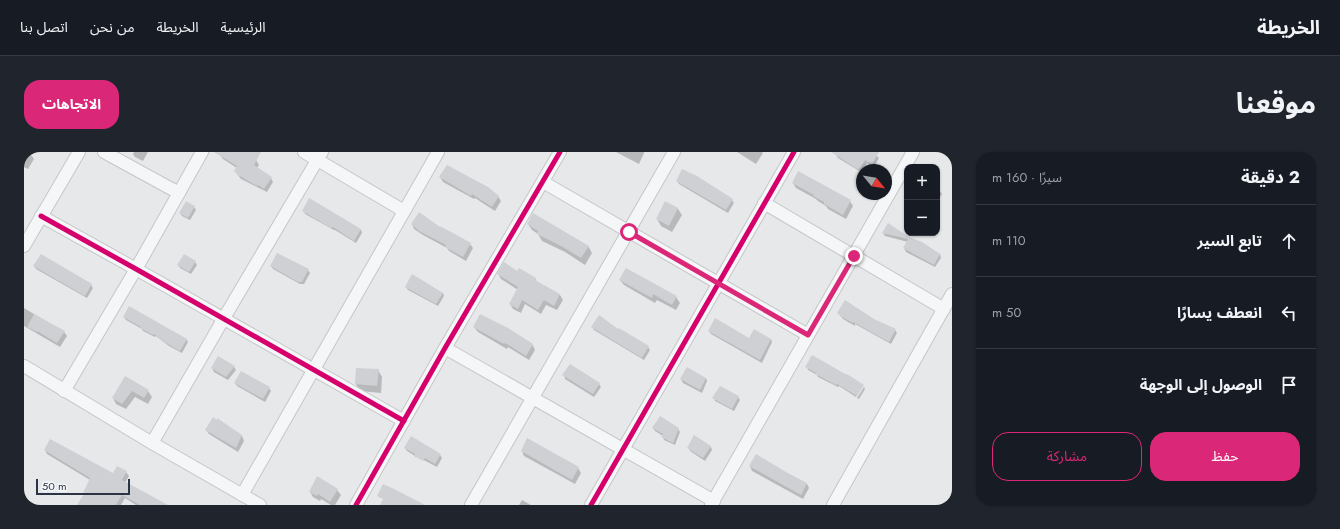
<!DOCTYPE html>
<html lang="ar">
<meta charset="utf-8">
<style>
:root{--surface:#171b24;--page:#20242c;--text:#f1f3f6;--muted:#9ea1a6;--line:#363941;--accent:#db2777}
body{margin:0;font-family:Jost,"Noto Sans Arabic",sans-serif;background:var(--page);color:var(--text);direction:rtl}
.controls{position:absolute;right:12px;top:12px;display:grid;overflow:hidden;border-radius:8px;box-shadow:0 1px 3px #0004}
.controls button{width:36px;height:36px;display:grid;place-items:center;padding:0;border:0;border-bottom:1px solid var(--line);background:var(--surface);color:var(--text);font:20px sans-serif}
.compass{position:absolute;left:832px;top:12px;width:36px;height:36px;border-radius:50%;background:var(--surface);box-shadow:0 1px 3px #0004;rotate:120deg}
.scale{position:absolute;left:12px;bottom:10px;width:94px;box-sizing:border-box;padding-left:4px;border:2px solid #2b3445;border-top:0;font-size:11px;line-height:14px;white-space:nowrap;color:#2b3445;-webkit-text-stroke:3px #f4f6f9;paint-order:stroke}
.stop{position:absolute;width:12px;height:12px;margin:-9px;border:3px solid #db2777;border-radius:50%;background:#fff}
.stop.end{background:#db2777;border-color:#fff;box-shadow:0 1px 4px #0008}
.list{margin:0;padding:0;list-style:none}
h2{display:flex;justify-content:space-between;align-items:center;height:52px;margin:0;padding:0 16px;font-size:17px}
h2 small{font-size:13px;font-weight:400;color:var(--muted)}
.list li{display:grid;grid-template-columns:26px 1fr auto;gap:12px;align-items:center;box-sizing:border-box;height:72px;padding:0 16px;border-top:1px solid var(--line)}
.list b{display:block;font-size:15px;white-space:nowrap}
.list em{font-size:13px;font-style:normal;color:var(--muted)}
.actions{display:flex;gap:8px;padding:12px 16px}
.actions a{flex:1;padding:9px 0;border:1px solid var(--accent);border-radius:16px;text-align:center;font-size:14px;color:var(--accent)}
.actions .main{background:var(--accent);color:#fff}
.icon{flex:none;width:22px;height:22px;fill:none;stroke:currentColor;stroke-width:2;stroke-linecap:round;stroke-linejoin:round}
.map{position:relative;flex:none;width:928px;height:353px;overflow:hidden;direction:ltr;border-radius:16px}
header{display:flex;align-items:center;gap:24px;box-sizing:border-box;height:56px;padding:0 20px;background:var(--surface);border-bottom:1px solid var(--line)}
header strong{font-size:19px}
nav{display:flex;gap:22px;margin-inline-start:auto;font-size:14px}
.intro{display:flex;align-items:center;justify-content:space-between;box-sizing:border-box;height:96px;padding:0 24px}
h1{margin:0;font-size:28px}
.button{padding:10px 18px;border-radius:16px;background:var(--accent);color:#fff;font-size:14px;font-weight:700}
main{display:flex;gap:24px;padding:0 24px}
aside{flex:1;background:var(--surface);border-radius:16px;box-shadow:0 1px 3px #0004}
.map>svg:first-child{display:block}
</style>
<header>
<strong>الخريطة</strong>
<nav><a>الرئيسية</a><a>الخريطة</a><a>من نحن</a><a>اتصل بنا</a></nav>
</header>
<div class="intro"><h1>موقعنا</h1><a class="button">الاتجاهات</a></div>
<main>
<aside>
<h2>2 دقيقة<small>سيرًا · 160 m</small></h2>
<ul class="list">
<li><svg class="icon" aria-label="ahead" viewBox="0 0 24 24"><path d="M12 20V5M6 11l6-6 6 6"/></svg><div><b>تابع السير</b></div><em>110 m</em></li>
<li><svg class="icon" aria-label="left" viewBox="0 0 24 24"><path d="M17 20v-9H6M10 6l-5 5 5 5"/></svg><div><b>انعطف يسارًا</b></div><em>50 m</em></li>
<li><svg class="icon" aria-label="arrive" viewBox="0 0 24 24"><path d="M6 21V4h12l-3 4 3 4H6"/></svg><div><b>الوصول إلى الوجهة</b></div></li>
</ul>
<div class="actions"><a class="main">حفظ</a><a>مشاركة</a></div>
</aside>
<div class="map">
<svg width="928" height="353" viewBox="0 0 928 353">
<rect width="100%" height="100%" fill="#e6e8ea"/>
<g fill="#0003">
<polygon points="0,0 8,4 10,7 4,17 0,15"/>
<polygon points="110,0 124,0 119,9 111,5 109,2"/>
<polygon points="198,0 219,0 232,8 235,13 233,16 247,26 249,30 243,40 217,27 211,19 213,16 199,7 196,3"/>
<polygon points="592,0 620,0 620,1 615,12"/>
<polygon points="713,0 738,0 739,1 732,12"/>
<polygon points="814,0 849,0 855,6 850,15 843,11 837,20 814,6 812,3"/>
<polygon points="416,25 474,44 477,49 471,59 451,46 450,47 419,30"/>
<polygon points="653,29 708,48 710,51 704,61 655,32"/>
<polygon points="769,31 826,49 829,54 822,67 804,57 802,54 794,49 792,47 772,36"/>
<polygon points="913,35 918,42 913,49"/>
<polygon points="286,47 337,78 338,81 332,91 311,78 310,78 281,62 280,59"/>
<polygon points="642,50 654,57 658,63 648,80 637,74 633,67"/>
<polygon points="170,55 172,58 166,68 158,64 156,61"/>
<polygon points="388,72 416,76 446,92 449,96 442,109 425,99 423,96 399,83 390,77"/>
<polygon points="504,72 564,94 568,101 561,113 541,100 518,89 514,82 508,78"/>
<polygon points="859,81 885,86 916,102 917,106 911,115 882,100 880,96 884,90 861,84"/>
<polygon points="171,110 173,113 167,122 156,116 154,113"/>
<polygon points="10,114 67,133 69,136 63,146 12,117"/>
<polygon points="247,114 284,118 286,121 280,132 276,132 249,117"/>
<polygon points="602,117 652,145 656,151 652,158 633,148 631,151 600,133 596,128"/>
<polygon points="494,120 511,126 513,130 536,143 539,148 533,158 522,153 517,162 501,152 497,161 489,157 486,152 494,138 477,127 474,122"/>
<polygon points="382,135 419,141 420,144 414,154 384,138"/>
<polygon points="0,156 40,180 43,184 36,195 0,174"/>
<polygon points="814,161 850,168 871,178 873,181 867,192 831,172 831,174 819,167"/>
<polygon points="100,165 162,187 164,190 158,201 145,194 132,184 131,185 119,179 118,177 102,168"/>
<polygon points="450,175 508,192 511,198 505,208 484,195 483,197 454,180"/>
<polygon points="568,175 594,178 624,195 626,198 620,208 570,178"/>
<polygon points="685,179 726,188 747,187 748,190 738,211 687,182"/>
<polygon points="195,206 210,215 212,218 204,228 190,220 188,216"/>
<polygon points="783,215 839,234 832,245 815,234 814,235 794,225 793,223 784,218"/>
<polygon points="333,217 354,218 358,225 357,241 336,239 332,232"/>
<polygon points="540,223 575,232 577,235 570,245 541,227"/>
<polygon points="101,225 124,239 128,245 124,252 111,245 102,257 92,252 89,246"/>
<polygon points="682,226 683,229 678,241 659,231 657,227"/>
<polygon points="211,231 245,236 247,239 241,250 213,234"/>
<polygon points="840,235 841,237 835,247 833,246"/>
<polygon points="714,245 716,248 710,259 691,249 690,246"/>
<polygon points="629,276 654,277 656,280 651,293 640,288 639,284 631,279"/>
<polygon points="182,278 218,284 220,289 214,300 185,282"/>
<polygon points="670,285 687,295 688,298 681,309 666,299 665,296"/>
<polygon points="381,296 416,303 418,306 413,315 392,304 392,306 391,304 383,299"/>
<polygon points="21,298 89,323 102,320 105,324 101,331 140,353 112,353 101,346 97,353 54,353 61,343 66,328 23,302"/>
<polygon points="498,299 554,316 557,321 551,332 500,304"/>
<polygon points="726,314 761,321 783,332 785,336 779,347 728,319"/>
<polygon points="313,338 317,343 311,353 307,353 297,347 296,349 289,345 286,340"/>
<polygon points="498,348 507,353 495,353"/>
</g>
<g fill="#ced0d3">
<polygon points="190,0 237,0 230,13 248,25 240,37 234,33 233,34 214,23 210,19 213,14"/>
<polygon points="807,0 855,0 848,12 841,8 835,18"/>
<polygon points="423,13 464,35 475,44 468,55 448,42 447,44 415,25"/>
<polygon points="658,17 673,24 709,47 702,58 652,29"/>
<polygon points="774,19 827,48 819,63 800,52 800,50 789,44 790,43 768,31"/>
<polygon points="285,46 337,77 330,89 309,75 307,76 278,59"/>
<polygon points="162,49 171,54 164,66 155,61"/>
<polygon points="641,49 654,56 645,74 632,67"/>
<polygon points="395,60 416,75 416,74 447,91 439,105 421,95 422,93 395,79 387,72"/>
<polygon points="509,61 565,94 557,106 537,94 513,82 514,79 503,72"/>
<polygon points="864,71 885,85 898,90 916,102 910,113 879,96 884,87 858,81"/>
<polygon points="253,101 285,117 278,130 274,130 246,114"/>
<polygon points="17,102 68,132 61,144 9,114"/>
<polygon points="160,102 172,109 165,120 153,113"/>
<polygon points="480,110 493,119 495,116 512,126 511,128 536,142 530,154 520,148 514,158 498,148 494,157 485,152 494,135 473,122"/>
<polygon points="602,116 653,144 648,153 629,142 628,146 595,128"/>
<polygon points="388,122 419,141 412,152 381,135"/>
<polygon points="821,148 850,167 872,177 865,190 829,170 829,171 816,164 816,163 813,161"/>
<polygon points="105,154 163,187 156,199 142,191 130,182 129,183 116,176 117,175 99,165"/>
<polygon points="10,162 41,179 33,191 13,179 13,180 3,175"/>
<polygon points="456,162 484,176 509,192 502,204 481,191 480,192 449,175"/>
<polygon points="575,163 594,177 595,176 625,194 618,206 567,175"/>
<polygon points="691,166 725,186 730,177 747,187 736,208 684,179"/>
<polygon points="788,203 823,223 823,222 840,233 833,244 813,232 812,233 791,222 792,221 781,215"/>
<polygon points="194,204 211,214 202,225 187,216"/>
<polygon points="546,212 576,231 569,242 538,223"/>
<polygon points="663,215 682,226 676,238 656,227"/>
<polygon points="332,216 355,217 353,234 331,232"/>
<polygon points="217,219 246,235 239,247 210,231"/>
<polygon points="101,224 125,238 120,246 108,239 98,252 88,246"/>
<polygon points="696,234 715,244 708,257 688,246"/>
<polygon points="636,264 655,276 649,291 637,285 639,282 628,276"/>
<polygon points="189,265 193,268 193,266 218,283 212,296 181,278"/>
<polygon points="670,283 687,294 679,306 663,296"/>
<polygon points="387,284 417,302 411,312 401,306 399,309 390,304 391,302 380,296"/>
<polygon points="503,286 555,315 548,328 497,299"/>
<polygon points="26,287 89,321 93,314 103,319 98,328 144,353 116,353 98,343 92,353 53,353 60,342 59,341 66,326 20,298"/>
<polygon points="732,302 762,320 783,331 777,343 725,314"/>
<polygon points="293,324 314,337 306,350 294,342 293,344 285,340"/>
<polygon points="359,332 370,337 401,353 356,353 359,347 353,344"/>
</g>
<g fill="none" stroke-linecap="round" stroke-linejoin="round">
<defs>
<g id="street">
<polyline points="80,0 155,41"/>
<polyline points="280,0 380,59"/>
<polyline points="519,30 784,183"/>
<polyline points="740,51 920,157"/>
<polyline points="17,64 112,117 380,269"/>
<polyline points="0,94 55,0"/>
<polyline points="421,196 690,349"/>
<polyline points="0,214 128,291 236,353"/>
<polyline points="40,239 112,117 178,0"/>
<polyline points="128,291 200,166 298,0"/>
<polyline points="218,343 414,0"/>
<polyline points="332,353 421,196 536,0"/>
<polyline points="447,353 650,0"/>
<polyline points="567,353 770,0"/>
<polyline points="687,353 889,0"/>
<polyline points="809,353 928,142"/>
</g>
</defs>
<use href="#street" stroke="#c4c6c8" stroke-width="14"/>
<use href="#street" stroke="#f5f6f7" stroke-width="12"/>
<defs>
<g id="cycleway">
<polyline points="17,64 112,117 380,269"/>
<polyline points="332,353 421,196 536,0"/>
<polyline points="567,353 770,0"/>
</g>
</defs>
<use href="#cycleway" stroke="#f4f6f9" stroke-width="8"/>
<use href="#cycleway" stroke="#d6006c" stroke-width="5"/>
</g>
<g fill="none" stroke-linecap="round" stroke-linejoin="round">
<polyline stroke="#db2777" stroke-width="5" points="605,80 784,183 830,104"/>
</g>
</svg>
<div class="controls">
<button>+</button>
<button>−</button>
</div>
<svg class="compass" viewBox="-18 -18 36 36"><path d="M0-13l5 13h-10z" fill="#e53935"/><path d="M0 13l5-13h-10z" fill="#9ea1a6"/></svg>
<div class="scale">50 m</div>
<div class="stop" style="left:605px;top:80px"></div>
<div class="stop end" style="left:830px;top:104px"></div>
</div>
</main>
